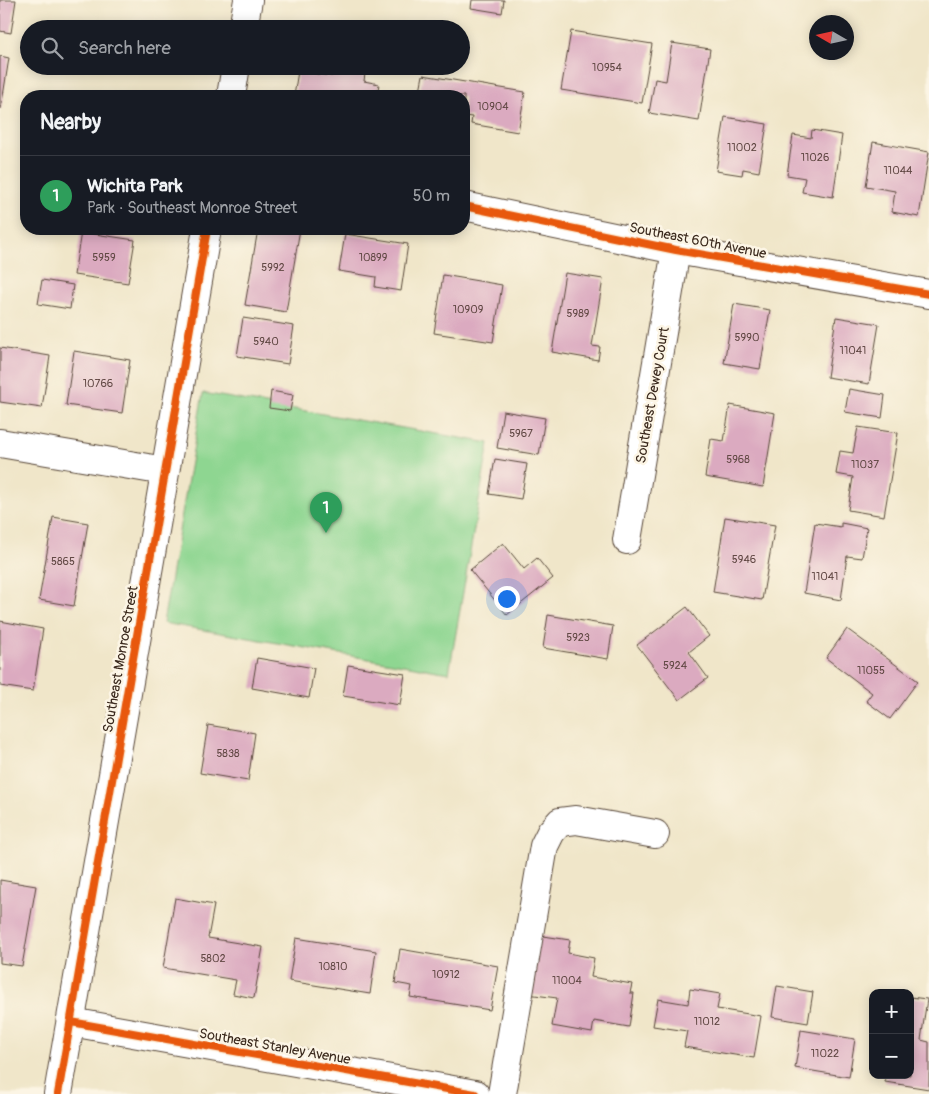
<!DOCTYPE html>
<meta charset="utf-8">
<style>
:root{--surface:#171b24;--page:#242831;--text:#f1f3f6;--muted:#9ea1a6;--line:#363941;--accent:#d93025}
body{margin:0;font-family:Pangolin,sans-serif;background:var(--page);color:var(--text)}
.controls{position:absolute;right:15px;bottom:15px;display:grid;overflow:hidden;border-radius:10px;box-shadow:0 2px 12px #0003}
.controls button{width:45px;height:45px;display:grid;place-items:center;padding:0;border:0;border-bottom:1px solid var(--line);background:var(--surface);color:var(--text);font:25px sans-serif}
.compass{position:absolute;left:809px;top:15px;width:45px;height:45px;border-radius:50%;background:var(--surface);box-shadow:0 2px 12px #0003;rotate:279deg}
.you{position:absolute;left:506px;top:598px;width:18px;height:18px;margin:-12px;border:4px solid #fff;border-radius:50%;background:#1a73e8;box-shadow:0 0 0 8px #1a73e833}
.badge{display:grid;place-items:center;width:32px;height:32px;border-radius:50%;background:var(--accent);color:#fff;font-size:16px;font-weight:700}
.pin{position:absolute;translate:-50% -41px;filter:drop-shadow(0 1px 2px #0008)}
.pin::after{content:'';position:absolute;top:26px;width:18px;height:15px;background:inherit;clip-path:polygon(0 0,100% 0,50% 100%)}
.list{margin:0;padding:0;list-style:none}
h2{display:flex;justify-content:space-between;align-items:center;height:65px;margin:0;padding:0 20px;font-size:21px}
h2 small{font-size:16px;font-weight:400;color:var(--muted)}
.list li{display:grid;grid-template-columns:32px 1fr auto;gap:15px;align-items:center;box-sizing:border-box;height:80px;padding:0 20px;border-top:1px solid var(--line)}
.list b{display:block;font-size:19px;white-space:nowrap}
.list p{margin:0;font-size:16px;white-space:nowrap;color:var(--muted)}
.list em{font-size:16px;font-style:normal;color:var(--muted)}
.icon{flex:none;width:28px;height:28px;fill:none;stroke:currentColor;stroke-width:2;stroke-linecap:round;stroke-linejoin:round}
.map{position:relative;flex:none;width:929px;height:1094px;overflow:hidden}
.search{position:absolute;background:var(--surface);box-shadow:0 2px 12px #0003;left:20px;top:20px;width:450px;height:55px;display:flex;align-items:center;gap:12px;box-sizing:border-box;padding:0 18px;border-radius:28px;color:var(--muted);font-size:19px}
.panel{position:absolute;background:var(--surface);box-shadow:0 2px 12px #0003;left:20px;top:90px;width:450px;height:145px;border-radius:20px}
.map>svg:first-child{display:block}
</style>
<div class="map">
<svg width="929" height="1094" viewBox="0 0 929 1094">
<rect width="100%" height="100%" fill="#fcf5e5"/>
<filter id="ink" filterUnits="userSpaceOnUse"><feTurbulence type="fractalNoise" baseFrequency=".02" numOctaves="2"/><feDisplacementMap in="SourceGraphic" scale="10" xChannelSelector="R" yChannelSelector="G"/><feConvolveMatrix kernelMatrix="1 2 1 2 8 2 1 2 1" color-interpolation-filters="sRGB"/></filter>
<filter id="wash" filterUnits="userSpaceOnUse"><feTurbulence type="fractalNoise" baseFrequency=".0096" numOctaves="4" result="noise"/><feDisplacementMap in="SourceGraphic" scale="20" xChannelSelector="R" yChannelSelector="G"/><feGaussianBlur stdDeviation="1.12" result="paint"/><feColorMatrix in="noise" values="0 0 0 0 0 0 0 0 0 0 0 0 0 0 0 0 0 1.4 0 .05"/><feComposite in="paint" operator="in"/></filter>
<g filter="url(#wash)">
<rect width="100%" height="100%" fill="#f0e6c9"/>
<polygon fill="#8ed691" stroke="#648058" points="203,393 489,443 449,673 163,623"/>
<g id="blocks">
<g fill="#dbaac0">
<polygon points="0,0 16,0 11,33 0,31"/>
<polygon points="472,0 504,0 502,13 471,8"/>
<polygon points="571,31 652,44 642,103 561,90"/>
<polygon points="672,43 710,49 699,121 649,113 655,79 666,81"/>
<polygon points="0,56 9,58 1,109 0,109"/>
<polygon points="333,66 366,66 364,81 379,84 377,96 294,96 298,71 332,76"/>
<polygon points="423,75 525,92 518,132 471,124 472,117 464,116 464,96 419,96"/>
<polygon points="725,117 767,124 759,172 743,169 742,175 716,171"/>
<polygon points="812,130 842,135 833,197 802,192 805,178 787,175 793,135 811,138"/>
<polygon points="873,142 929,152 919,217 892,212 895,191 866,186"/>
<polygon points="258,229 300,229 286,312 245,305"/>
<polygon points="81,232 135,240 128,283 74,275"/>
<polygon points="345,234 408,244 401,291 375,287 376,277 339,271"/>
<polygon points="565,273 603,279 592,346 600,347 598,360 552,352"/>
<polygon points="443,275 502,285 493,342 434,333"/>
<polygon points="42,280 73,285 70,309 38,304"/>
<polygon points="734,304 770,310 760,369 724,363"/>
<polygon points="836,317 879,324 869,384 827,377"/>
<polygon points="243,318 294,326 288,364 237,356"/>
<polygon points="0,348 50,356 42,408 0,402"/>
<polygon points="74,351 130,360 122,413 66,405"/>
<polygon points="849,389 885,395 882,418 845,412"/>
<polygon points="271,391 293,395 290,411 269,408"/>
<polygon points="730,405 775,413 763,487 705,477 711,439 724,441"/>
<polygon points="503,411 545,418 539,455 497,448"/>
<polygon points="858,427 898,433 884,516 848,510 853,477 836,474 840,451 853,453"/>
<polygon points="495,459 527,464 521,499 489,494"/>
<polygon points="53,517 88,523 74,606 39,600"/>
<polygon points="725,517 775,525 762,600 713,592"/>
<polygon points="815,523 841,527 841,523 867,528 862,558 847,556 841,600 804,593"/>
<polygon points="503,543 524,569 537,558 553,578 507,615 470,570"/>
<polygon points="687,607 709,636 689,652 708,678 679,700 637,645"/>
<polygon points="548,615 613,626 608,659 543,648"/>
<polygon points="0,621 43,629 33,691 0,686"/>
<polygon points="847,629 918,681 890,719 866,701 872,693 826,658"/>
<polygon points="257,658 314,668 309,698 252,688"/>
<polygon points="348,665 405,674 400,705 343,696"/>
<polygon points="208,725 255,733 248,781 200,773"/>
<polygon points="0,880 36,886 22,966 0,963"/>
<polygon points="175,898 214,905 208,938 263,947 254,998 233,994 236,980 163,968"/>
<polygon points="530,934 570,940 568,953 594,958 591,977 632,984 630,993 634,993 629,1027 594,1021 592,1033 552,1026 557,998 520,993"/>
<polygon points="296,938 376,951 370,994 289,981"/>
<polygon points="400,949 498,966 490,1010 410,997 412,986 395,983"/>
<polygon points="777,986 813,992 808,1023 772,1017"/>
<polygon points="690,989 720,994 717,1009 761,1016 754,1058 684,1047 687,1031 653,1026 658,999 688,1004"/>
<polygon points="910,997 927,999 921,1040 929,1042 929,1089 885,1082 886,1075 910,1075"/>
<polygon points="801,1030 855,1039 849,1077 795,1068"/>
</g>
</g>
</g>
<g filter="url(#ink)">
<use href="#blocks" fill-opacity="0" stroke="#564638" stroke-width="1"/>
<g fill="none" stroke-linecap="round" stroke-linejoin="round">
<defs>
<g id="minor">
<polyline points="243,29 248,0"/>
<polyline points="231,96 236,66"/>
<polyline points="464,206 676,250 929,294"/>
<polyline points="0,443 165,471"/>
<polyline points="627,540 676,250"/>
<polyline points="71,1022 475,1094"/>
<polyline points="58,1094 207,229"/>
<polyline points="502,1094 544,846 551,832 560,822 576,820 655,834"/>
</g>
</defs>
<use href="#minor" stroke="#564638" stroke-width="30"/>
<use href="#minor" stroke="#fff" stroke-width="28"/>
<defs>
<g id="cycleway">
<polyline points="464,206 676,250 929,294"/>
<polyline points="71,1022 475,1094"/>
<polyline points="58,1094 207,229"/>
</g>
</defs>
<use href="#cycleway" stroke="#fcf5e5" stroke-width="11"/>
<use href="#cycleway" stroke="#e8590c" stroke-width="8"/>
</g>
</g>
<g text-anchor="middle" stroke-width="5" stroke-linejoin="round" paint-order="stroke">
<g font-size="11" fill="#634a46">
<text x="607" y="71">10954</text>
<text x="493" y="110">10904</text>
<text x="742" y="151">11002</text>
<text x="815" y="161">11026</text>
<text x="898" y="174">11044</text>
<text x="104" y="261">5959</text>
<text x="373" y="261">10899</text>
<text x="273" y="271">5992</text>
<text x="468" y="313">10909</text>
<text x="578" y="317">5989</text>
<text x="747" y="341">5990</text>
<text x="266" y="345">5940</text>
<text x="853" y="354">11041</text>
<text x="98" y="387">10766</text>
<text x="521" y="437">5967</text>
<text x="738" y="463">5968</text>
<text x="865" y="468">11037</text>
<text x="744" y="563">5946</text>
<text x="63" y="565">5865</text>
<text x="825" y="580">11041</text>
<text x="578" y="641">5923</text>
<text x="675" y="669">5924</text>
<text x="871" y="674">11055</text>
<text x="228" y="757">5838</text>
<text x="213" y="962">5802</text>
<text x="333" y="970">10810</text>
<text x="446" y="978">10912</text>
<text x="567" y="984">11004</text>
<text x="707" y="1025">11012</text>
<text x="825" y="1057">11022</text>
</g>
<g font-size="14" fill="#3b2a1e" stroke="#fcf5e5">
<text transform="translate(698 240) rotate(11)" y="5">Southeast 60th Avenue</text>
<text transform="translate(652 395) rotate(-80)" y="5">Southeast Dewey Court</text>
<text transform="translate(120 659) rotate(-80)" y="5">Southeast Monroe Street</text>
<text transform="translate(275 1046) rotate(10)" y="5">Southeast Stanley Avenue</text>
</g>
</g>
</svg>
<div class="controls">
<button>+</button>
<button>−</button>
</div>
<svg class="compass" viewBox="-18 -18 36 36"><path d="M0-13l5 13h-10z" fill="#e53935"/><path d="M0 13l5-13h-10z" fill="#9ea1a6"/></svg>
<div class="you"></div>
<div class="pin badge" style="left:326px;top:533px;background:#2e9e5b">1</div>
<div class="search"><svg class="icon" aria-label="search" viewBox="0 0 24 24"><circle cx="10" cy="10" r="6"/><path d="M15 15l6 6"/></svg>Search here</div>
<section class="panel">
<h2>Nearby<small></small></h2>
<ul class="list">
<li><span class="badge" style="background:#2e9e5b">1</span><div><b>Wichita Park</b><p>Park · Southeast Monroe Street</p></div><em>50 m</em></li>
</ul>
</section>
</div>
